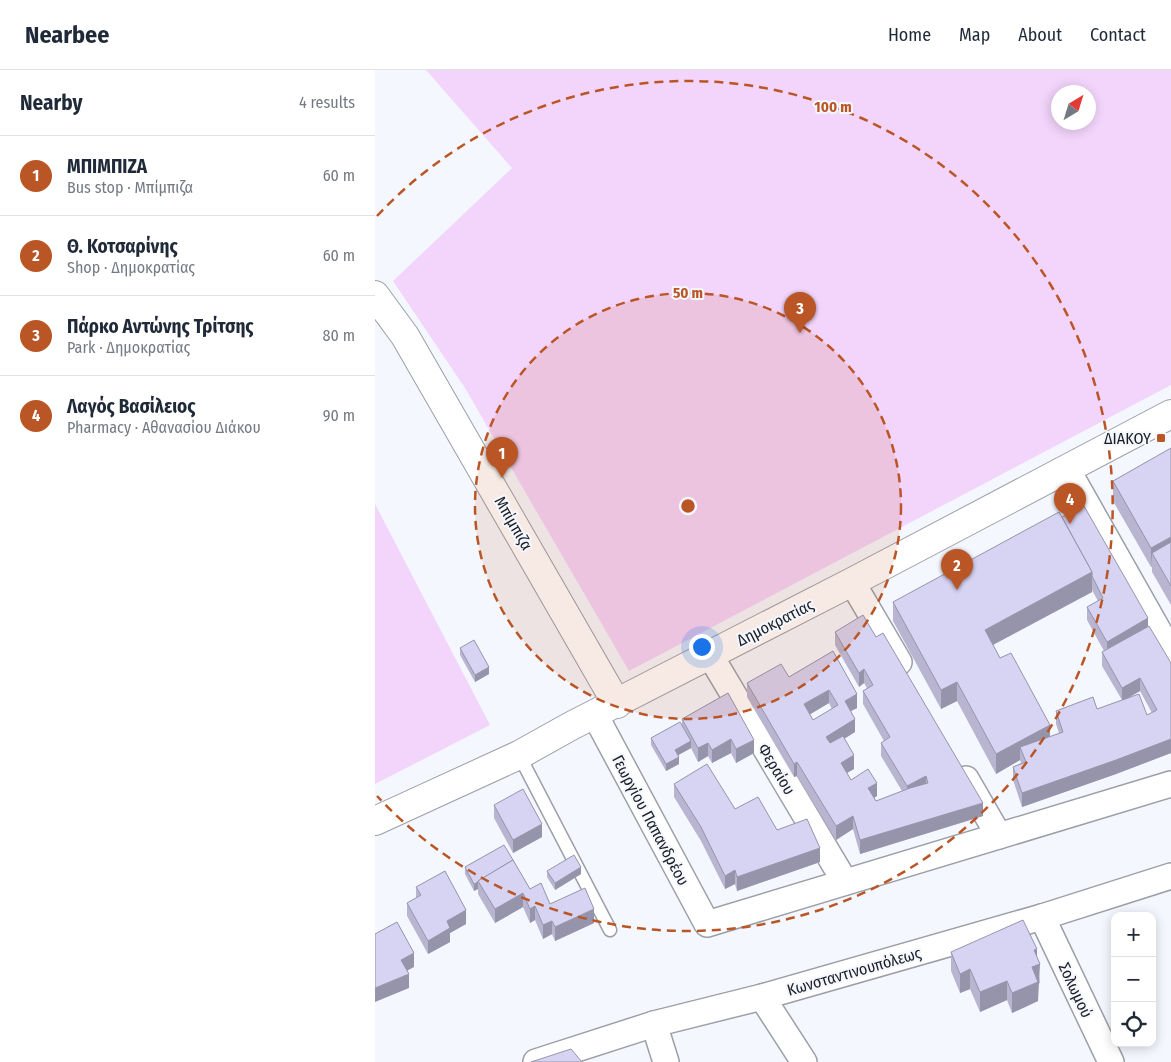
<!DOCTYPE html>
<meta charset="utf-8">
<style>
:root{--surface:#fff;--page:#f2f2f3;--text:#1f2937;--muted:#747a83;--line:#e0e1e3;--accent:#ba5525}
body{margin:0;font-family:"Fira Sans Condensed",sans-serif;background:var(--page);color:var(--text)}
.controls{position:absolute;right:15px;bottom:15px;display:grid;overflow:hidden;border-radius:10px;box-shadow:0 2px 12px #0003}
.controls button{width:45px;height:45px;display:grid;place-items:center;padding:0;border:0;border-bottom:1px solid var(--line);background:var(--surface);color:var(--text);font:25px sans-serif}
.compass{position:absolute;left:676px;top:15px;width:45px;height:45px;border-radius:50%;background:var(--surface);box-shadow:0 2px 12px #0003;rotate:38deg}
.you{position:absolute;left:326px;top:576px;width:18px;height:18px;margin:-12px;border:4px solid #fff;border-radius:50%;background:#1a73e8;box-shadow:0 0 0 8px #1a73e833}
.badge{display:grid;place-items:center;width:32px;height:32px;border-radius:50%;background:var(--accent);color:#fff;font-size:16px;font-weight:700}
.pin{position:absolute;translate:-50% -41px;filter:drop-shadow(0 1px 2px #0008)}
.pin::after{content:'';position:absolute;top:26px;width:18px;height:15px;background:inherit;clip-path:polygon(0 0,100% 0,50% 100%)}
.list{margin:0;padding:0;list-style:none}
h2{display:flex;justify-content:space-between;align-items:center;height:65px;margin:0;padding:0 20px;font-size:21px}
h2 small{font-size:16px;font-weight:400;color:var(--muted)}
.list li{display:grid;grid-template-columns:32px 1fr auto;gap:15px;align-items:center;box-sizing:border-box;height:80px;padding:0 20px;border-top:1px solid var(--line)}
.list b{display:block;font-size:19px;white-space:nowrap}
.list p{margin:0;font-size:16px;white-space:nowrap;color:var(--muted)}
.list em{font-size:16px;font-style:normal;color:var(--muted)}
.icon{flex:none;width:28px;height:28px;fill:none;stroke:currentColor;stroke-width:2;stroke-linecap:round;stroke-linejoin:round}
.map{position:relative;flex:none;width:796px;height:992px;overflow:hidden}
header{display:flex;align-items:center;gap:30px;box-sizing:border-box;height:70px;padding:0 25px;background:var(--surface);border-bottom:1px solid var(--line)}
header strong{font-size:24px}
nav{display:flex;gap:28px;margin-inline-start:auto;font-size:18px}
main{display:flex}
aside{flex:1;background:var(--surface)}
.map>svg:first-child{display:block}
</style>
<header>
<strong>Nearbee</strong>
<nav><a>Home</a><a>Map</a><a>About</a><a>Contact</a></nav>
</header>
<main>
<aside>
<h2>Nearby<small>4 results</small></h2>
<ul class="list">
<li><span class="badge">1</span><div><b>ΜΠΙΜΠΙΖΑ</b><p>Bus stop · Μπίμπιζα</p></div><em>60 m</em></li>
<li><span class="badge">2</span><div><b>Θ. Κοτσαρίνης</b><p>Shop · Δημοκρατίας</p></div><em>60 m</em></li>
<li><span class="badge">3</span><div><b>Πάρκο Αντώνης Τρίτσης</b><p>Park · Δημοκρατίας</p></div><em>80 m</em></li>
<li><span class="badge">4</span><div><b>Λαγός Βασίλειος</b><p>Pharmacy · Αθανασίου Διάκου</p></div><em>90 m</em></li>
</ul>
</aside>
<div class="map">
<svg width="796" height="992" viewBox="0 0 796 992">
<rect width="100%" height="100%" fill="#f4f7fe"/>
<g fill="#f3d4fb" fill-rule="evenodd">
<path d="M51,0H796V315L254,601L90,318L18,211L137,98ZM684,22H714V52H684Z"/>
<polygon points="0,434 115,655 0,714"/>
</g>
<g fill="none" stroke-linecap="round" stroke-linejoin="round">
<defs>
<polyline id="lane" points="144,685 235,860"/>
<g id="street">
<polyline points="692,399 796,583"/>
<polyline points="477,512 524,592"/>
<polyline points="335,585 470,812"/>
<polyline points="220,645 332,854 796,714"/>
<polyline points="591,709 624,766"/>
<polyline points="667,847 736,992"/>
<polyline points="387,927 429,992"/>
<polyline points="279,954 291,992"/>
<polyline points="161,992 279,954 387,927 667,847 796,806"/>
</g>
<g id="secondary">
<polyline points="0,225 30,266 242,634"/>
<polyline points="0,751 144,685 196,656 477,512 796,344"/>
</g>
</defs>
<use href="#lane" stroke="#9b9fa7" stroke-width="15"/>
<use href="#street" stroke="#9b9fa7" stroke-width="28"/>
<use href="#secondary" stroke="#9b9fa7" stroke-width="30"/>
<use href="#lane" stroke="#fff" stroke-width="12"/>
<use href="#street" stroke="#fff" stroke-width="25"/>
<use href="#secondary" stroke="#fff" stroke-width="28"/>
</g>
<g fill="#b9b5d1" fill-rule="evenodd">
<polygon points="796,379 796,535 777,502 777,497 776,497 738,431 738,411"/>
<path d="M687,447L773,556L796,683L741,704L647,737L638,710V697L646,693L645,690L621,704L582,631L566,639L518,551V532ZM717,520L723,531L712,537V550L729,581L727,582V596L747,630L722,639L681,641V654L684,663L675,667L625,588L618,575L717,522ZM765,621L777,643L772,645L755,627Z"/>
<path d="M460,562L608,746L485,784L478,759L461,770L422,706L419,707L372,627V613L414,607L458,581L482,638L476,641L480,662L469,669L479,699L472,703L476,710L502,726L499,728L501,731L527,721L506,686V673L509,671L488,634V621L492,618L489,613L484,617L460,575ZM454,633L457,639L438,650L435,644Z"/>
<polygon points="85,578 114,604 100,612 85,585"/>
<polygon points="353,623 379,683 361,693 356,683 337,693 333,686 323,692 316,678 303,685 304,694 291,701 276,675 276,668 307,656 307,649"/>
<polygon points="299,714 360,739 402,760 445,792 362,821 360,814 350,819 326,771 299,727"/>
<polygon points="119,735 167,767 138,783 119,748"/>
<polygon points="138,790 155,819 175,834 219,853 180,871 177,864 168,869 160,850 155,853 148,837 120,853 103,824 103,819 99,821 90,804 90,797"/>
<polygon points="172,801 206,804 180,820 172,807"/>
<polygon points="41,817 91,854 75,863 75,872 53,884 32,846 32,833 41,828"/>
<polygon points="576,882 662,887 665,913 663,914 663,931 637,943 632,930 605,942 595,919 585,923 576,901"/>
</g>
<g fill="#9694aa">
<polygon points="796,467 796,486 777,483 776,497 776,478"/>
<polygon points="717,502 717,522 610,579 610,560"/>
<polygon points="773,548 773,561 732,585 732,572"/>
<polygon points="114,597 114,604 100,612 100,605"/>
<polygon points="489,599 489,613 484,617 484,603"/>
<polygon points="765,608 765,621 747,631 747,618"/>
<polygon points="582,612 582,631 566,639 566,620"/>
<polygon points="454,620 454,633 429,648 429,634"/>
<polygon points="482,624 482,638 470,644 470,631"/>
<polygon points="480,649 480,662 451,680 451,667"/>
<polygon points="675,655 675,675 645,677 645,690 621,704 621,684"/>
<polygon points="356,669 356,683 337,693 337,680"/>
<polygon points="796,669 796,683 741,704 647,737 647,723"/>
<polygon points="379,670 379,683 361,693 361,679"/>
<polygon points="316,671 316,678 300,687 300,680"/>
<polygon points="333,673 333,686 323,692 323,678"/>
<polygon points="479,685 479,699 466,706 466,693"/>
<polygon points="304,687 304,694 291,701 291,694"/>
<polygon points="422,692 422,706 419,707 419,694"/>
<polygon points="551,706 551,719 532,730 532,716"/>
<polygon points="502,713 502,726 493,731 493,718"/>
<polygon points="608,733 608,746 485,784 485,770"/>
<polygon points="478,746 478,759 461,770 461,756"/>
<polygon points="167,754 167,767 138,783 138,770"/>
<polygon points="445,778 445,792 362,821 362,807"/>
<polygon points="206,797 206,804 180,820 180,813"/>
<polygon points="360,800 360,814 350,819 350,806"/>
<polygon points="103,812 103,819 99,821 99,814"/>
<polygon points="148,823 148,837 120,853 120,839"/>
<polygon points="160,836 160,850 155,853 155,839"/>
<polygon points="219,839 219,853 180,871 180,857"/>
<polygon points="91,840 91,854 75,863 75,872 53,884 53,871 72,851"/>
<polygon points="177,851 177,864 168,869 168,855"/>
<polygon points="662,879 662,895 665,894 663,931 637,943 637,923 657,897 659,880"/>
<polygon points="39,883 39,897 26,904 26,890"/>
<polygon points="595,899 595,919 585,923 585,904"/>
<polygon points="34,904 34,918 0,932 0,918"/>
<polygon points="632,911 632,930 605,942 605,922"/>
</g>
<g fill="#d7d3f3" stroke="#9694aa" fill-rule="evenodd">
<polygon points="796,378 796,467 776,478 738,411"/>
<polygon points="709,436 773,548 732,572 712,537 728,528 717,506 717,502 687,447"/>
<polygon points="684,442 717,502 610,560 625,588 636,583 675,655 621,684 582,612 566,620 518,532"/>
<polygon points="796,472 796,516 777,483"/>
<path d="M488,545L501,567L508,563L608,733L485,770L478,746L461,756L422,692L419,694L372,613L406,594L414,607L458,581L482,624L470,631L480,649L451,667L455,673L468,666L479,685L466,693L476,710L493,699L502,713L493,718L501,731L535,718L553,713L551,706L532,716L506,673L515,667L488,621L498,615L489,599L484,603L460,562ZM454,620L463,635L438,650L429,634Z"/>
<polygon points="774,556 796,593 796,669 741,690 647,723 638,697 651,692 645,677 688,662 681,641 718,627 722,639 764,624 772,645 782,640 765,608 747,618 727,582"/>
<polygon points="99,570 114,597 100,605 85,578"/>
<polygon points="353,623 379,670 361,679 356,669 337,680 333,673 323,678 307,649"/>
<polygon points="305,652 316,671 300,680 304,687 291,694 276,668"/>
<polygon points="332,694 360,739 383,727 402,760 432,749 445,778 362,807 360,800 350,806 326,757 299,714"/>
<polygon points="148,719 167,754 138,770 119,735"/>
<polygon points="129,775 138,790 103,811 103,812 99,814 90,797"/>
<polygon points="199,785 206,797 180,813 172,801"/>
<polygon points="138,790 155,819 166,813 175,834 210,818 219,839 180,857 177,851 168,855 160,836 155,839 148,823 120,839 103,811"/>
<polygon points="70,801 91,840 72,851 75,858 53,871 32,833 46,825 41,817"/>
<polygon points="648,850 662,879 659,880 665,894 657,897 663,912 637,923 632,911 605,922 595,899 585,904 576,882"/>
<polygon points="22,852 39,883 26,890 34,904 0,918 0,864"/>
<polygon points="196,979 207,992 156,992"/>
</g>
<circle cx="313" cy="436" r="213" fill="#ba5525" fill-opacity=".12"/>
<g fill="none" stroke="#ba5525" stroke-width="2.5" stroke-dasharray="9 6">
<circle cx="313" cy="436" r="213"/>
<path d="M2 146A425 425 0 1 1 2 726"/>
</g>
<rect fill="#ba5525" stroke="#f4f7fe" stroke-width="2" x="781" y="363" width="10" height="10" rx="2.5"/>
<g text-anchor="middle" stroke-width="4" stroke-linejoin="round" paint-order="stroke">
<g font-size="16" fill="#1c1e21" stroke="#f4f7fe" text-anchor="end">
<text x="776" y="374">ΔΙΑΚΟΥ</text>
</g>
<g font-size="16" fill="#1c1e21" stroke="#f4f7fe">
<text transform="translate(139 453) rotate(60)" y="6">Μπίμπιζα</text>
<text transform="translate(400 552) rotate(-27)" y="6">Δημοκρατίας</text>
<text transform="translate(402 699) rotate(59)" y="6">Φεραίου</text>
<text transform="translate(276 750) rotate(62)" y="6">Γεωργίου Παπανδρέου</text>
<text transform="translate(479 901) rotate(-16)" y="6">Κωνσταντινουπόλεως</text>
<text transform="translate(701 920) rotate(65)" y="6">Σολωμού</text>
</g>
</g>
<circle cx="313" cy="436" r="8" fill="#ba5525" stroke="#f4f7fe" stroke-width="2.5"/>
<g font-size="15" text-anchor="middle" font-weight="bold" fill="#ba5525" stroke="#f4f7fe" stroke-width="4" stroke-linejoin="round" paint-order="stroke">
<text x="458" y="42">100 m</text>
<text x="313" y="228">50 m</text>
</g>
</svg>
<div class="controls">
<button>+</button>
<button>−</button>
<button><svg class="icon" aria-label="locate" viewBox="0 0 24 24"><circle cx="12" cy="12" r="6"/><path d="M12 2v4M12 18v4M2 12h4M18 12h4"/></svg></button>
</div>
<svg class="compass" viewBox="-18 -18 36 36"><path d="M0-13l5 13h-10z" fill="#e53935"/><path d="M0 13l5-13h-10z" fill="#747a83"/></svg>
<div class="you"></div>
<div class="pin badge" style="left:127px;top:408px">1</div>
<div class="pin badge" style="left:582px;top:520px">2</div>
<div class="pin badge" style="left:425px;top:263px">3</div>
<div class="pin badge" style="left:695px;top:454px">4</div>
</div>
</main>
